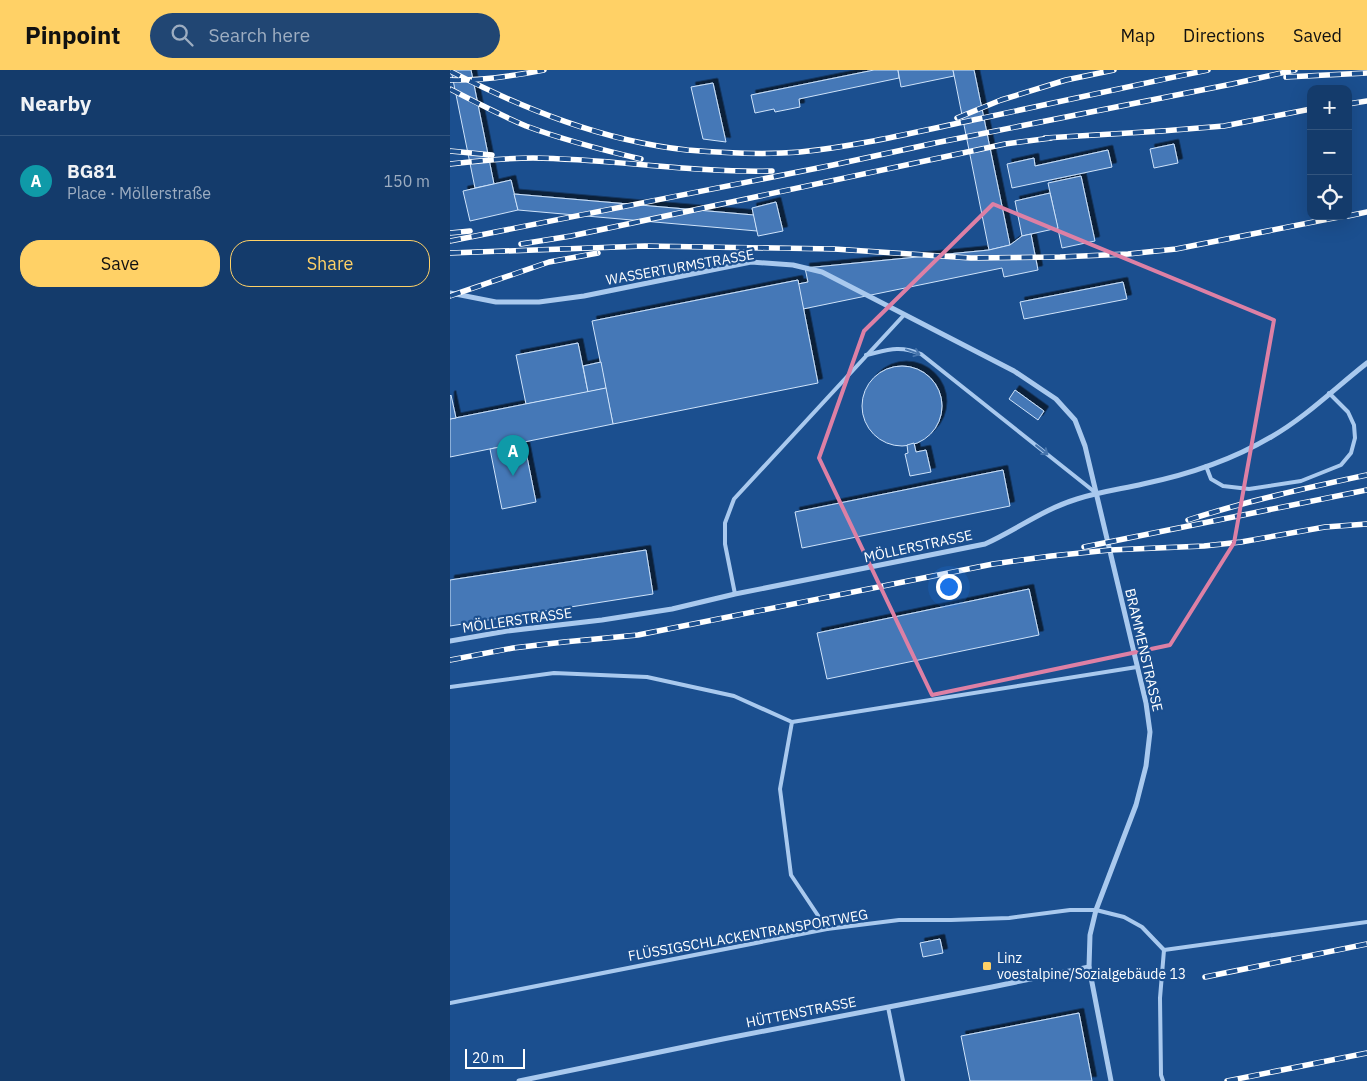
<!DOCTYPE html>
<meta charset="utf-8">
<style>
:root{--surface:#143b6b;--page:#214673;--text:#f1f3f6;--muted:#9dadc1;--line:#33557e;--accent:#ffd166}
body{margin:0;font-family:"IBM Plex Sans",sans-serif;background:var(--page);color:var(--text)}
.controls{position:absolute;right:15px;top:15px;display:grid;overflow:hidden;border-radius:10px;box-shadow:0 5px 20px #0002}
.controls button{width:45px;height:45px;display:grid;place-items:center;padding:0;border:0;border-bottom:1px solid var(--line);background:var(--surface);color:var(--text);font:25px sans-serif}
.scale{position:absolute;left:15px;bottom:12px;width:60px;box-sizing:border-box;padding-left:5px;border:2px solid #fff;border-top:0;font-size:14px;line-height:18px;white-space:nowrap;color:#fff;-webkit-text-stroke:4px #1b4f8f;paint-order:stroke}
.you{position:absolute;left:498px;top:516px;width:18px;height:18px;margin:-12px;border:4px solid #fff;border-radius:50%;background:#1a73e8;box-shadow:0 0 0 8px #1a73e833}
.badge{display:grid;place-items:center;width:32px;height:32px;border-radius:50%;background:var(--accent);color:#fff;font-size:16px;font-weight:700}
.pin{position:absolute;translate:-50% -41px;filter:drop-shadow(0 1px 2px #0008)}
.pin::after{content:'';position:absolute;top:26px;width:18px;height:15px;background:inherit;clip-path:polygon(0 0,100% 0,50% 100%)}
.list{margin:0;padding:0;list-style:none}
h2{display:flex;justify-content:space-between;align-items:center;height:65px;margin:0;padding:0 20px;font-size:21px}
h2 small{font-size:16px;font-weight:400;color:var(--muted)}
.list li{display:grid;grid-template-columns:32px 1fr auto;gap:15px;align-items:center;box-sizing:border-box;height:90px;padding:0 20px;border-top:1px solid var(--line)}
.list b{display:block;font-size:19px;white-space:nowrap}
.list p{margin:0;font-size:16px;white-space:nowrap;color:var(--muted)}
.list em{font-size:16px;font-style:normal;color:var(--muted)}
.actions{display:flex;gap:10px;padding:15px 20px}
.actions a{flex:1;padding:11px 0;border:1px solid var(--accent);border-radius:20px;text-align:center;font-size:18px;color:var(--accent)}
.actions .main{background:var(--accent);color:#111}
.icon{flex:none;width:28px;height:28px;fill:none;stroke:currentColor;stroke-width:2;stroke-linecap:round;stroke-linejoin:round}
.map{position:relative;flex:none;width:917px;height:1011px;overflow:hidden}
header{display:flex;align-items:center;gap:30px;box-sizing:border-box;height:70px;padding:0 25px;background:var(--accent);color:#111}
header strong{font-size:24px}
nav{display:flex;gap:28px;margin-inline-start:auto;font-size:18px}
.search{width:350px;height:45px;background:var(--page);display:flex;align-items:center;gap:12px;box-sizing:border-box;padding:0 18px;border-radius:28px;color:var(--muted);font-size:19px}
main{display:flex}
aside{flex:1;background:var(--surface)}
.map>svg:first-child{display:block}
</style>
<header>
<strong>Pinpoint</strong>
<div class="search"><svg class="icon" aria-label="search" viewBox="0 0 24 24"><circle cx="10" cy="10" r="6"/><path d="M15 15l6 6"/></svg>Search here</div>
<nav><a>Map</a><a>Directions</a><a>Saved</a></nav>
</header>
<main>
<aside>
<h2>Nearby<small></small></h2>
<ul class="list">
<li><span class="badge" style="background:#0f9aa8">A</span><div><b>BG81</b><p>Place · Möllerstraße</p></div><em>150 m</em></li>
</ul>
<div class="actions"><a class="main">Save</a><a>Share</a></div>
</aside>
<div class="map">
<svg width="917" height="1011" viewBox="0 0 917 1011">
<defs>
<filter id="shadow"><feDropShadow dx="4.5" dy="-4.5" stdDeviation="0" flood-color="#0009"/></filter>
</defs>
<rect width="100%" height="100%" fill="#1b4f8f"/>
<g fill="#4478b7" stroke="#cfe3fa" filter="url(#shadow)">
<polygon points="1,0 21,0 44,114 25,118"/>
<polygon points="424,0 448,0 449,8 349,29 350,37 325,42 324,39 305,43 301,25"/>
<polygon points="448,0 503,0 504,6 451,17"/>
<polygon points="503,0 524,0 560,175 539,180"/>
<polygon points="263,13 276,72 253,69 241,17"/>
<polygon points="724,74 728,93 704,98 700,79"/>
<polygon points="658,80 662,97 562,118 557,94 584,88 585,96"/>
<polygon points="631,106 645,171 612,178 598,113"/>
<polygon points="61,110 68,140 20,151 13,121"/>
<polygon points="600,123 608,158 572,166 565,131"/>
<polygon points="64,124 304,145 307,161 68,140"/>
<polygon points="326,132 333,161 308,166 302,138"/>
<polygon points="581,164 588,200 554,207 552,198 353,239 348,214 358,212 355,198 539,180 560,175 572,166"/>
<polygon points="348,210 368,313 163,354 142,251"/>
<polygon points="673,212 677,229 574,249 570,232"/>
<polygon points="128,273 138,322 76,334 66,285"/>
<polygon points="151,292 156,318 138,322 133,296"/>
<circle cx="452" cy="336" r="40"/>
<polygon points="156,318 163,354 0,387 0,349"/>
<polygon points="565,320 594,341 588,350 559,329"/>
<polygon points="1,325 6,348 0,349 0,326"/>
<polygon points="74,372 86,432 52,439 40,379"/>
<polygon points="464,373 466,382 476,380 481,402 460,406 455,384 458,383 457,375"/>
<polygon points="553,400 560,436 352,478 345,442"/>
<polygon points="196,480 203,524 0,556 0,510"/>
<polygon points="579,519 589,565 377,609 367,563"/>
<polygon points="490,869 493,883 473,887 470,873"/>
<polygon points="629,943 642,1011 520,1011 511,966"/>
</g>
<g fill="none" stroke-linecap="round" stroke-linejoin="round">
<g stroke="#a9c9ee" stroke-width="4">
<path d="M416,285C438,280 449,275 471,284L646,423"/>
<polyline points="756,396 761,409 773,416 799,419 851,411 891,395 901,383 905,368 904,355 898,342 879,323"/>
<polyline points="285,524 275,474 275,453 284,429 454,245"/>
<polyline points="0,617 104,603 197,607 284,626 342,652 687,597"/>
<polyline points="342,652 330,719 341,805 377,859"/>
<polyline points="714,880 917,852"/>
<polyline points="0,933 377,859 449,850 501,850 559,848 620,840 646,840 674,847 692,857 714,880"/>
<polyline points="438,937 453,1011"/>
<polyline points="713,1011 711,1005 710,928 714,880"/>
</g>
<g stroke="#a9c9ee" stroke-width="5">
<polyline points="0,223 46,232 89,232 134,226 301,192 343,195 372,202 564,301 606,329 625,350 635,376 696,633 700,662 696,696 686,735 646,840 640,865 639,897 661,1011"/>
<path d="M0,571L57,561L152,550L222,539L285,524L535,474C566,460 594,439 627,429C649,422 671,419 693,414C737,405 782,390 821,367C856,347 885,318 917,293"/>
<polyline points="69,1011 273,969 542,917 639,897"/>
</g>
<defs>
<g id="rail">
<path d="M0,1C74,39 153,71 237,80C274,83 313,85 350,82C410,76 469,61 528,49C604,33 681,16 758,0"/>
<polyline points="836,7 917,3"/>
<path d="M0,10C31,11 63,6 94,0"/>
<path d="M0,19C25,32 50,45 76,56C114,70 152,80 191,89"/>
<polyline points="898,34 917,31"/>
<polyline points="507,48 551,30 616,10 664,0"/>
<polyline points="595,68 712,61 774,56 861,39"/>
<polyline points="0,81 42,85"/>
<path d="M0,94C27,91 56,88 83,88C163,89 242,103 322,101"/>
<polyline points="898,146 917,142"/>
<polyline points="0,163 20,161"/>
<polyline points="0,171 383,95 485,73 782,14 845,0"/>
<polyline points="71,174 121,166 555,74 601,68"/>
<polyline points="0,183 195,176 384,179 521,188 610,187 678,184 726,179 894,146"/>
<polyline points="0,226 99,192 148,183"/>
<path d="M738,450C797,431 856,418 917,405"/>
<polyline points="634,477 917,420"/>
<polyline points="0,590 63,578 114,572 188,565 543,494 601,486 660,480 754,476 791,472 875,457 917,454"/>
<polyline points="755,907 917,874"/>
<polyline points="777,1011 917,983"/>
</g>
</defs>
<use href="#rail" stroke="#fff" stroke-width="5.5"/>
<use href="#rail" stroke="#1b4f8f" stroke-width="4" stroke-dasharray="11" stroke-linecap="butt"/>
</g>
<defs><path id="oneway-shaft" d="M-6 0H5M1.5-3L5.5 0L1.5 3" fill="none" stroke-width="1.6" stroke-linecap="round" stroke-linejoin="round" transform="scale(1.25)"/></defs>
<g stroke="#4674ac">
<use href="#oneway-shaft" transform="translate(463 282) rotate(20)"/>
<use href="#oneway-shaft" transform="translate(592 380) rotate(38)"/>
</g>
<path fill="none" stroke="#dd80a5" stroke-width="4" stroke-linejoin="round" d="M543,134L824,250L784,473L720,575L482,625L369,388L414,261Z"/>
<rect fill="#ffd166" stroke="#1b4f8f" stroke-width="2" x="532" y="891" width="10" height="10" rx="2.5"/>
<g text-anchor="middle" stroke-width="4.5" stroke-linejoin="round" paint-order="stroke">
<g font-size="14" fill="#fff" stroke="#1b4f8f">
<text transform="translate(230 197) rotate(-10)" y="5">WASSERTURMSTRASSE</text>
<text transform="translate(468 476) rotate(-12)" y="5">MÖLLERSTRASSE</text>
<text transform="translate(67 550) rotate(-8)" y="5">MÖLLERSTRASSE</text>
<text transform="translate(694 580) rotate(77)" y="5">BRAMMENSTRASSE</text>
<text transform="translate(298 865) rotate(-10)" y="5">FLÜSSIGSCHLACKENTRANSPORTWEG</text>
<text transform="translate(351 942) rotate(-11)" y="5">HÜTTENSTRASSE</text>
</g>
<g font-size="14" fill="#fff" stroke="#1b4f8f" text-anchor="start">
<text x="547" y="893">Linz<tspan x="547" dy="16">voestalpine/Sozialgebäude 13</tspan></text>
</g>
</g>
</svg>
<div class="controls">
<button>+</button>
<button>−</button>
<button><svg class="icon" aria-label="locate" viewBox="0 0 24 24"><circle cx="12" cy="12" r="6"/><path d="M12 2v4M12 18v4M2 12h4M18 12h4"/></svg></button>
</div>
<div class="scale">20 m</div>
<div class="you"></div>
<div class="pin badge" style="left:63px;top:406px;background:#0f9aa8">A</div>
</div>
</main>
